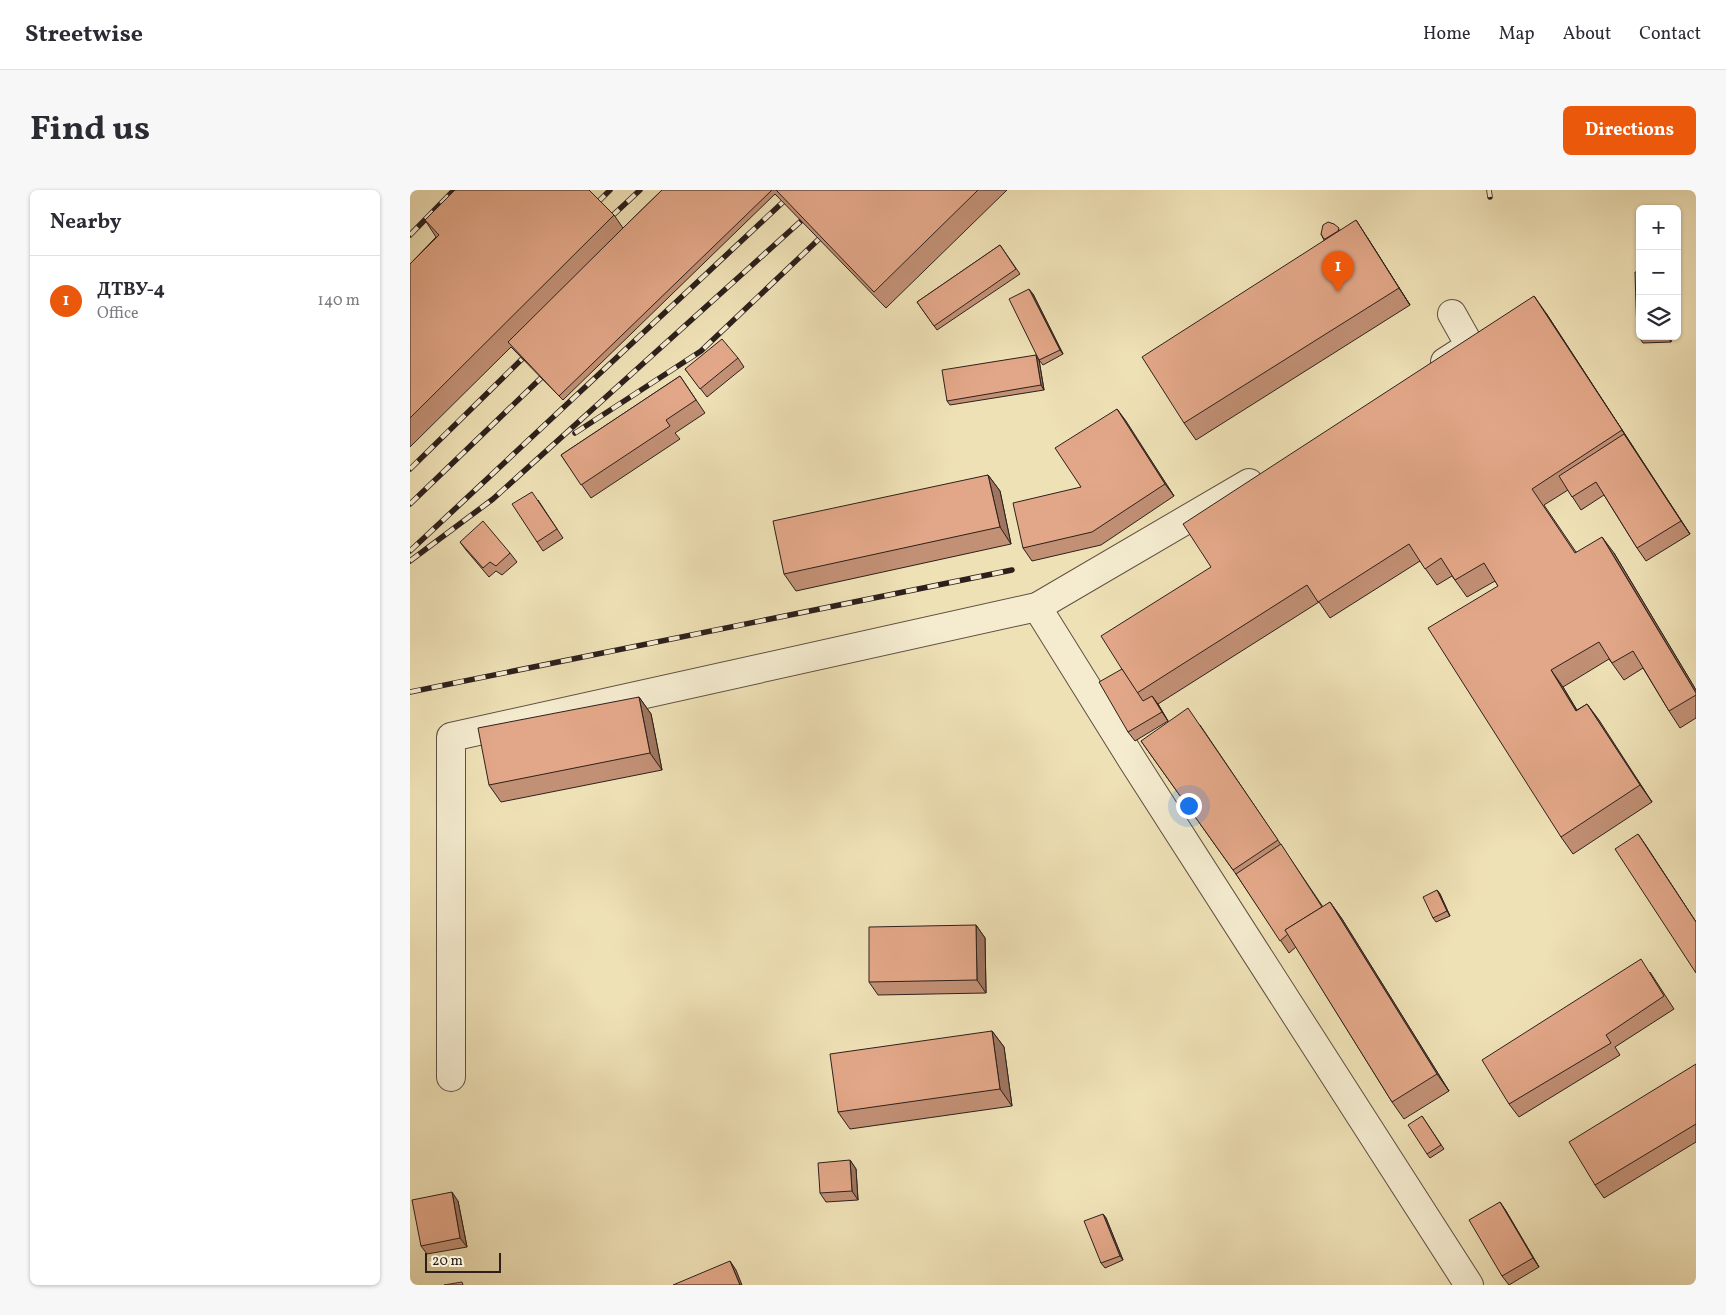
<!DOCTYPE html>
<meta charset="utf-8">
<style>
:root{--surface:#fff;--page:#f7f7f7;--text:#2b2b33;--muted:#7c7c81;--line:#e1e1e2;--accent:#ea580c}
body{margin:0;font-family:Vollkorn,serif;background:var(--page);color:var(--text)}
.controls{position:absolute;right:15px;top:15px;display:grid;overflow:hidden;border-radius:8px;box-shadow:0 1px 4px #0004}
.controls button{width:45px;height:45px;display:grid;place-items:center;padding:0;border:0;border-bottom:1px solid var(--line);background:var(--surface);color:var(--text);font:25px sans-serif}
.scale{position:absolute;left:15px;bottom:12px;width:76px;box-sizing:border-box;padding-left:5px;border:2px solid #2d201c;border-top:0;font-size:14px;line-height:18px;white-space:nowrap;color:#2d201c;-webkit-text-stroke:4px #f5ecd0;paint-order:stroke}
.you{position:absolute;left:778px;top:615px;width:18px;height:18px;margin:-12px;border:4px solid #fff;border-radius:50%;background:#1a73e8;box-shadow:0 0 0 8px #1a73e833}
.badge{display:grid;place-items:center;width:32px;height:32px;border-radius:50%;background:var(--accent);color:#fff;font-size:16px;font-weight:700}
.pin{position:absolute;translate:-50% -41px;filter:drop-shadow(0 1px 2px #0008)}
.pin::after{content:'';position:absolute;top:26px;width:18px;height:15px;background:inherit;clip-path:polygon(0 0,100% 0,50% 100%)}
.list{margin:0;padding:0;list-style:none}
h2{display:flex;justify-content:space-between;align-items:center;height:65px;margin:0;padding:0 20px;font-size:21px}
h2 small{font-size:16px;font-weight:400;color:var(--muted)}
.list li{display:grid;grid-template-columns:32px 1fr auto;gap:15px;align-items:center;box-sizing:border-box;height:90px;padding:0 20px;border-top:1px solid var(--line)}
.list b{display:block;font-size:19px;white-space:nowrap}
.list p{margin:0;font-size:16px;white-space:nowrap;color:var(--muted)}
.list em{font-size:16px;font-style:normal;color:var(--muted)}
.icon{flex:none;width:28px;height:28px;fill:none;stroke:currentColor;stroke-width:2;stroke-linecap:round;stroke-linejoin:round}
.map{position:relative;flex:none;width:1286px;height:1095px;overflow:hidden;border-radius:8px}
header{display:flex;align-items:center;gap:30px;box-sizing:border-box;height:70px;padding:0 25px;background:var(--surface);border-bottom:1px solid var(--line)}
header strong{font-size:24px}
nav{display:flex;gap:28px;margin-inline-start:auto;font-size:18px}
.intro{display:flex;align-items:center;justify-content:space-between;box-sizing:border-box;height:120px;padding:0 30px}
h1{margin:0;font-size:35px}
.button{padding:12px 22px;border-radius:8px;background:var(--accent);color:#fff;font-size:18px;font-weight:700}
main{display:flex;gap:30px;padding:0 30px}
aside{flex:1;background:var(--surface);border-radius:8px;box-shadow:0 1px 4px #0004}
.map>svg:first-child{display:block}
</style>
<header>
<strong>Streetwise</strong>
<nav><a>Home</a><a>Map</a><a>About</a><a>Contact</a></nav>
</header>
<div class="intro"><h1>Find us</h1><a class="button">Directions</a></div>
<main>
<aside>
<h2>Nearby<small></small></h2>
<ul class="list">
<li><span class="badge">1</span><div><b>ДТВУ-4</b><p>Office</p></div><em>140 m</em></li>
</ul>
</aside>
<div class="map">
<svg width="1286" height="1095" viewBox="0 0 1286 1095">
<rect width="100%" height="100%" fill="#efe1b6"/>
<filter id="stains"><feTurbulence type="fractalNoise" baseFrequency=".004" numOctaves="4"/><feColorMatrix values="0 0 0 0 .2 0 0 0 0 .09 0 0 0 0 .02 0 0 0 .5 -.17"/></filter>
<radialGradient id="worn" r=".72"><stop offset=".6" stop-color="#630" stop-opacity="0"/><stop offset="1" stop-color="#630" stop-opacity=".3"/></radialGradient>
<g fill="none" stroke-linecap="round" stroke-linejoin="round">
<defs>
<g id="minor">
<polyline points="1035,172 1060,156 1042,124"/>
<polyline points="627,417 721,568 1059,1095"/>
<polyline points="41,887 41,547 627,417 839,293"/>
</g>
</defs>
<use href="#minor" stroke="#5e5042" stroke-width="30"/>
<use href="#minor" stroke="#f5ecd0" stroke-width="28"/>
<defs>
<g id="rail">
<polyline points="1079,0 1080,7"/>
<polyline points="187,13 200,0"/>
<polyline points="201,27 230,0"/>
<polyline points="0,45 44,0"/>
<polyline points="165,243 291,161 409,49"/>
<polyline points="0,279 112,169"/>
<polyline points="0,314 131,188"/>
<polyline points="0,361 373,12"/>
<polyline points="0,371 83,309 391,31"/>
<polyline points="0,502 602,380"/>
</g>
</defs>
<use href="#rail" stroke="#2d201c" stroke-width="5.5"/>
<use href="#rail" stroke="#f5ecd0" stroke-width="4" stroke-dasharray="11" stroke-linecap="butt"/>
</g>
<g fill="#c29075" stroke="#2d201c">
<polygon points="252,0 597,0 476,118 365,4 153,210 101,157 0,257 0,74 26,47 15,30 204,25 213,38"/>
<polygon points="930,40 957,47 1000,115 786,250 774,233 914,50 911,44"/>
<polygon points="590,55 610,84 527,140 507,112"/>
<polygon points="1230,82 1230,146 1261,146 1261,152 1233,153 1227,144"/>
<polygon points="623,104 653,164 633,175 629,170"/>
<polygon points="1136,123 1280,344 1236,371 1227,358 1194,305 1171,320 1158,300 1134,315 1166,362 1204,363 1286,500 1286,528 1270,538 1259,521 1233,478 1214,490 1199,469 1153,497 1167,520 1177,514 1242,612 1163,664 1151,647 1088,396 1085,391 1057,407 1042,386 1027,395 1010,371 920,428 909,412 748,514 758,531 725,551 718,542 712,479 801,377"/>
<polygon points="626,165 629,170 634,200 540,215 537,211"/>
<polygon points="328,168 334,177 297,207 275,179"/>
<polygon points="270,186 295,223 265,243 270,249 181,308 151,265"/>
<polygon points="707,219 764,306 691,355 622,371 613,358 671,297"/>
<polygon points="578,285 590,301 601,354 386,401 374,384"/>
<polygon points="128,310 153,348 133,361 127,352"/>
<polygon points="50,352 100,363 107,372 92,385 86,381 79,387 56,360"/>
<polygon points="229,507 241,524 252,580 91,612 79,595"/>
<polygon points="790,535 913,717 920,712 932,729 1039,901 994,929 982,912 886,757 879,763 828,687 731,551"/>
<polygon points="1027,700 1030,704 1040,726 1026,732 1023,728"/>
<polygon points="566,735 575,748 576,803 468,805 459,792"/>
<polygon points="1240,782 1264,819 1205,857 1210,865 1109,927 1099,914"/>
<polygon points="582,841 594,857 602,916 440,939 428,922"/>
<polygon points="1286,874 1286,952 1194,1008 1185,995"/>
<polygon points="1012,926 1034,959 1020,968 1017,964"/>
<polygon points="440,970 446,979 448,1010 416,1012 410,1003"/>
<polygon points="48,1011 57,1057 17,1064 11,1056"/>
<polygon points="1090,1012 1096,1021 1129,1077 1099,1095 1092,1086"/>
<polygon points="693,1024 696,1028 713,1070 695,1078 691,1073"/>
</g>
<g fill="#9e755f" stroke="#2d201c">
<polygon points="946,30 957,47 1000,115 989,98"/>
<polygon points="619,99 623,104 653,164 650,160"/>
<polygon points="1124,106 1136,123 1223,257 1212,240"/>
<polygon points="1257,146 1261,146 1261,152"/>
<polygon points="626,165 629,170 634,200 631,195"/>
<polygon points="707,219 716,231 764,306 755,294"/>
<polygon points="1214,244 1223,257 1280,344 1271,331"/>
<polygon points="578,285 590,301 601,354 590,337"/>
<polygon points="1192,347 1204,363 1286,500 1286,503"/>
<polygon points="1141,480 1153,497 1177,538 1166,521"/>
<polygon points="742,506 748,514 758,531 752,522"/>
<polygon points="229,507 241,524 252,580 240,563"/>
<polygon points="1177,514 1189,530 1242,612 1230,595"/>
<polygon points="1228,644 1237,657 1286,732"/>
<polygon points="1027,700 1030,704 1040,726 1037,721"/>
<polygon points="920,712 932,729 1039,901 1027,884"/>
<polygon points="566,735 575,748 576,803 567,790"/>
<polygon points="582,841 594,857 602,916 590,899"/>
<polygon points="440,970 446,979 448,1010 442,1001"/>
<polygon points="42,1002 48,1011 57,1057 50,1048"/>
<polygon points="1090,1012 1096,1021 1129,1077 1123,1068"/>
<polygon points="693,1024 696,1028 713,1070 710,1066"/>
<polygon points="320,1071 326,1080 332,1095 330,1095"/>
</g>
<g fill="#e2a788" stroke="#2d201c">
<polygon points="45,0 179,0 204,25 0,228 0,74 29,45 15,30"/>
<polygon points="252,0 362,0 149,206 98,152 213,38"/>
<polygon points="366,0 568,0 464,102"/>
<polygon points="946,30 989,98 774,233 732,167"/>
<polygon points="918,32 924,34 929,38 928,41 915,49 914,49 911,44 913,35"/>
<polygon points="590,55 606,79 524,136 507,112"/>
<polygon points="1225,82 1230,82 1230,144 1227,144"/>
<polygon points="619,99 650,160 629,170 599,109"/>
<polygon points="1124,106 1212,240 1122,299 1165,363 1192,347 1286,503 1286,505 1259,521 1223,461 1202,473 1189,452 1141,480 1166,521 1177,514 1230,595 1151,647 1018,438 1088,396 1074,373 1045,390 1031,368 1015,379 999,354 908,412 897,395 727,503 691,446 801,377 773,334"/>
<polygon points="312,149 328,168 290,199 275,179"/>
<polygon points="626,165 631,195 537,211 532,180"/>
<polygon points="270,186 286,210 256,230 260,236 171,295 151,265"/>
<polygon points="707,219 755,294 682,342 613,358 603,313 671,297 645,258"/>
<polygon points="1214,244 1271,331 1227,358 1186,292 1162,307 1149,286"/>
<polygon points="578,285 590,337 374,384 363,331"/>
<polygon points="122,302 147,339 127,352 102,314"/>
<polygon points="73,331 100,363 86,376 80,372 73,378 50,352"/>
<polygon points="712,479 733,511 742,506 752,522 718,542 689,492"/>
<polygon points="229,507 240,563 79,595 68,538"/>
<polygon points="778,518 868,650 823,680 731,551"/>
<polygon points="1228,644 1286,732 1286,783 1205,659"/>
<polygon points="871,654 912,717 875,740 878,744 870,751 826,684"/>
<polygon points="1027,700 1037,721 1023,728 1013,707"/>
<polygon points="920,712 1027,884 982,912 875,740"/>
<polygon points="566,735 567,790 459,792 459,737"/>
<polygon points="1231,769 1254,806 1196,845 1201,853 1099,914 1072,870"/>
<polygon points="582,841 590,899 428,922 420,864"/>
<polygon points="1286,874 1286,934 1185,995 1159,952"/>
<polygon points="1012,926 1031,955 1017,964 998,935"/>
<polygon points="440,970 442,1001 410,1003 408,973"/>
<polygon points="42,1002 50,1048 11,1056 2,1010"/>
<polygon points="1090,1012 1123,1068 1092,1086 1059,1030"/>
<polygon points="693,1024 710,1066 691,1073 674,1031"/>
<polygon points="320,1071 330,1095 263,1095"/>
<polygon points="52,1092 53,1095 34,1095"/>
</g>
<rect width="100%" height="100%" filter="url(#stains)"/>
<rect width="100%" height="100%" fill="url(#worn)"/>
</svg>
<div class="controls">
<button>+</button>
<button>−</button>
<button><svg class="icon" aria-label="layers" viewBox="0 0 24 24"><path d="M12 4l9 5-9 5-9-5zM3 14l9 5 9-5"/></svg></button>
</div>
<div class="scale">20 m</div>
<div class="you"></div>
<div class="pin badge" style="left:928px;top:102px">1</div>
</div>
</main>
